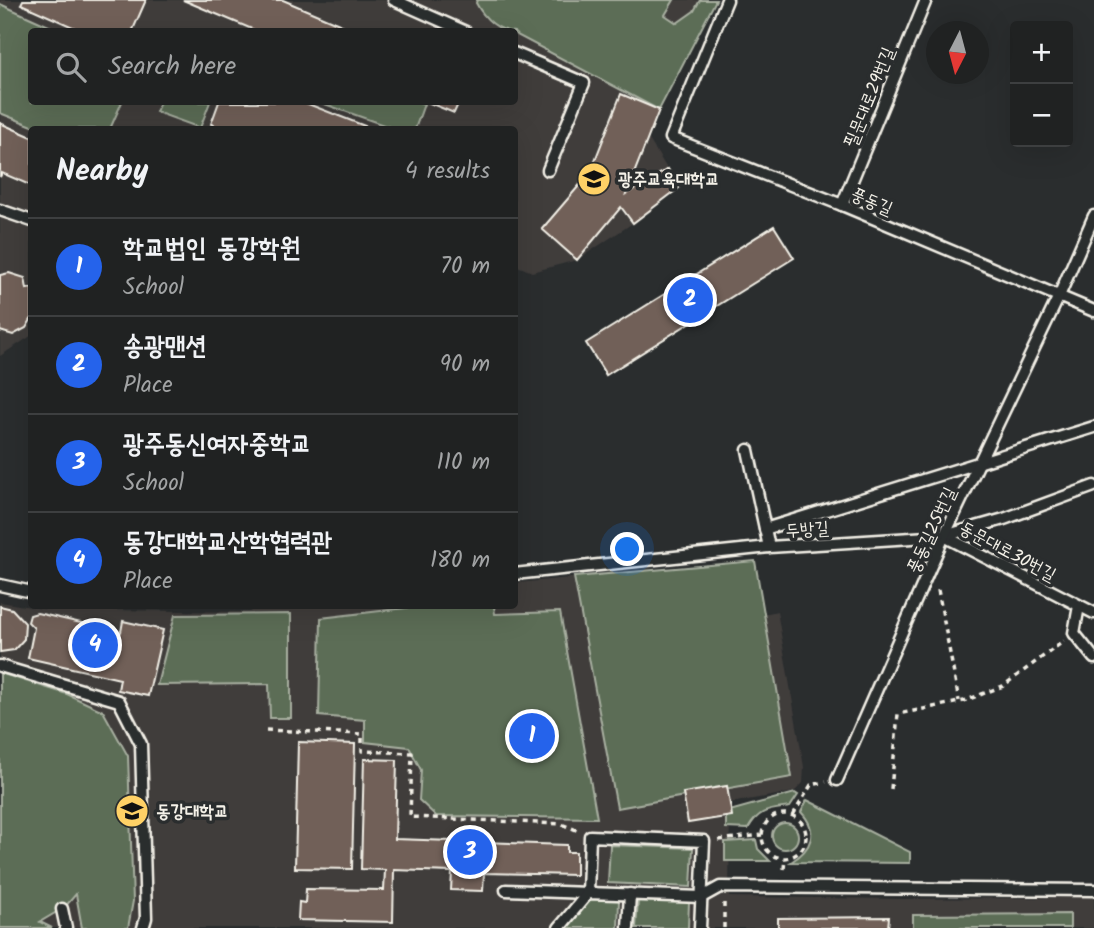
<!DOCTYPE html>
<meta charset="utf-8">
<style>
:root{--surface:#202222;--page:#2d2f2f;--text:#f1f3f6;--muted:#a2a4a5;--line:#3d3f40;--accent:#2563eb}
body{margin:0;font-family:Kalam,"Poor Story",sans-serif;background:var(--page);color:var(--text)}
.controls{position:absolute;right:21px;top:21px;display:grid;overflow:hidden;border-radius:7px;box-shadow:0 7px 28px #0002}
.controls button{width:63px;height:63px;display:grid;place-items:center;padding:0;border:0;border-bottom:2px solid var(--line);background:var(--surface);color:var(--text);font:35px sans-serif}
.compass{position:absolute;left:926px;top:21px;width:63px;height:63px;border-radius:50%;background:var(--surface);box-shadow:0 7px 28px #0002;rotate:186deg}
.you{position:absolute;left:628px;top:550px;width:24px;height:24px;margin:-18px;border:5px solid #fff;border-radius:50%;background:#1a73e8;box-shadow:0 0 0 10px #1a73e833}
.badge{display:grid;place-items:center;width:46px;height:46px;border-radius:50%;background:var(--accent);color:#fff;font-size:23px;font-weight:700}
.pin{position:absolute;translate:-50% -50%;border:4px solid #fff;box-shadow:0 2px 7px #0006}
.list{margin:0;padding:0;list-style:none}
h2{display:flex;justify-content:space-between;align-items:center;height:91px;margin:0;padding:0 28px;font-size:30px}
h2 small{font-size:23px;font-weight:400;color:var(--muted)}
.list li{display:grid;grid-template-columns:46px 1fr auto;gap:21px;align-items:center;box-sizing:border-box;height:98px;padding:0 28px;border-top:2px solid var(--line)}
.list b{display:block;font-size:26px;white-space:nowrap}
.list p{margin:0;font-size:23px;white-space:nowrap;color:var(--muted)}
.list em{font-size:23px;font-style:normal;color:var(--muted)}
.icon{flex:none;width:38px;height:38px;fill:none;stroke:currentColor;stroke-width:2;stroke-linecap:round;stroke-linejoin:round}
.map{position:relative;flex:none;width:1094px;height:928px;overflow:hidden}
.search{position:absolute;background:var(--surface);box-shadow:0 7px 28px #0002;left:28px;top:28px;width:490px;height:77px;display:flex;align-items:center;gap:18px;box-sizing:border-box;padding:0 24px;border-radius:7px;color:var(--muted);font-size:26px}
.panel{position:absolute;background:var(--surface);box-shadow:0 7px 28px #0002;left:28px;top:126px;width:490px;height:483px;border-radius:7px}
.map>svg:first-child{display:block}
</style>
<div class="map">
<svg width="1094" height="928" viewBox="0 0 1094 928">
<rect width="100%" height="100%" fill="#2a2d2e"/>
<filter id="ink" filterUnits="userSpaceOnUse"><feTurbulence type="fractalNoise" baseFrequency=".0143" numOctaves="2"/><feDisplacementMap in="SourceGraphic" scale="14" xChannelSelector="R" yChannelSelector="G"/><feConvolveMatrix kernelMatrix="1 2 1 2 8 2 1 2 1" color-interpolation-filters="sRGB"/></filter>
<g filter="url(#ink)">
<g fill="#3f3c3b" fill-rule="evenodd">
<path d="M0,0H715L659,110L648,138L679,188L633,223L577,260L532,272L515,265L514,130H32L31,336L0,356ZM32,32H514V102H32Z"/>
<polygon points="755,561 764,614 777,611 804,767 803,783 794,792 730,803 729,897 901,899 1094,897 1094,928 0,928 0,602 43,609 250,612 251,607 265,606 514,606 515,583"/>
</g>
<g fill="#5b6d57" stroke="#a8afa0" stroke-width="2">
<path d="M477,0H674L665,15L677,23L694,11L700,0H716L659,110L515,34L514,32C496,30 484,18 476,3Z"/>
<polygon points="0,4 60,31 32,32 32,102 122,102 110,129 40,129 0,113"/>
<polygon points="160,102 210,102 200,128 156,112"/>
<polygon points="319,102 419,102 424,104 415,129 395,129"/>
<polygon points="755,561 792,777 617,808 574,577"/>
<polygon points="423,606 494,606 495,614 560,612 597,818 436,816 419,800 421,770 409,747 365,742 365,720 319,716 321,618"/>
<polygon points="291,614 291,718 270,718 269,684 157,685 175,615"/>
<polygon points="0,673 67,694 103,711 128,756 133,901 128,928 82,928 76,894 65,907 40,922 52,928 0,928"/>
<path d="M795,793L798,795L790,807C769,810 759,809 748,829L726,828V812Z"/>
<path d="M807,800L910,852V863L791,862C812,849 819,831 801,812Z"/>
<circle cx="785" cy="836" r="13"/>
<polygon points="756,840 758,849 770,861 725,861 725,842"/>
<polygon points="610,845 693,848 691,887 608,883"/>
<polygon points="591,899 619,900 618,928 568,928"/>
<polygon points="638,901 689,902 688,928 636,928"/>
<polygon points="1070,914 1070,928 913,928 913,915"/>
</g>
<g fill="#716058" stroke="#f4f1e8" stroke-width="2">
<polygon points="23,0 146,0 132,32 84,32 21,4"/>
<polygon points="183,0 283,0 358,32 259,32"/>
<polygon points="621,94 659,110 626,194 668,169 679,188 633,223 621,207 577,260 542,229 590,173"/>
<polygon points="219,102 303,102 375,130 225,130 211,124"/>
<polygon points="427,102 459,102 454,113"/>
<polygon points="0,123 32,137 32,186 2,173 0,177"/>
<polygon points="774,226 794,258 606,375 586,343"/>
<polygon points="9,273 25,278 27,289 32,288 32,318 26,328 13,335 0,331 0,275"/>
<polygon points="0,606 12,609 25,623 24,639 14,650 0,652"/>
<polygon points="37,613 121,632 123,621 163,630 148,696 118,690 120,679 28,658 34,628 28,622 30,615"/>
<polygon points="298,742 355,744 352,869 295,868"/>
<polygon points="364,759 397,760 395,839 567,845 567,852 576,852 576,875 484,873 483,891 451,890 452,872 394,870 393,922 298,920 299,902 305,903 306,889 384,890 385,870 361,869"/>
<polygon points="727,786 732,816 688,823 683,793"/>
<polygon points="889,917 888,928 904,928 778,928 778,918"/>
</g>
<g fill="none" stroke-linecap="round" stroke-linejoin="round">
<defs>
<g id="service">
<polyline points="394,0 466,32"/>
<polyline points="727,0 671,138 842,205 1094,311"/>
<polyline points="514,53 584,83 548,170"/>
<polyline points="842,205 926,0"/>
<polyline points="0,210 32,221"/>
<polyline points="748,450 769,547"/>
<polyline points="765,529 1094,427"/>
<polyline points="944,536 1094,613"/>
<polyline points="514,574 769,547 944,536 1004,519 1094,486"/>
<polyline points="0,585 32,592"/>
<polyline points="1079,606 1074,633 1094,658"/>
<polyline points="0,666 119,701 141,744 146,918 143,928"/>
<polyline points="837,780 944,536 1059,296 1094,216"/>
<polyline points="506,890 588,893 590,836 704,841 700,928"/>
<polyline points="62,909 66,928"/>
<polyline points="559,928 588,893 702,897 720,887 1094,890"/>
<polyline points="628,928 630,894"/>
</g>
</defs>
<use href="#service" stroke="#f4f1e8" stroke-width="15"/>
<g stroke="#f4f1e8" stroke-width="3.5" stroke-dasharray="5 5" stroke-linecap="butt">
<polyline points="938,590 959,701"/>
<polyline points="266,730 362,734 362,751 412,753 410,817 561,824 579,831"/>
<polyline points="891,789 898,714 964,701 1003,686 1064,641"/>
<circle cx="784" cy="836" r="22"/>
<polyline points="793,815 811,785 826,782"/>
<polyline points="719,840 762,835"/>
<polyline points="784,869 785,858"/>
<polyline points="724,928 724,902"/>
</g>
<use href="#service" stroke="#2a2d2e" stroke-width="10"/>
</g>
</g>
<defs>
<symbol id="university-disc" viewBox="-11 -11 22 22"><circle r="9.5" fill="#ffd166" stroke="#2a2d2e"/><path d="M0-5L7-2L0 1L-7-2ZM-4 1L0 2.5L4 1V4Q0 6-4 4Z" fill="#111"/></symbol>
</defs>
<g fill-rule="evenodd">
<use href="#university-disc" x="575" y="160" width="38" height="38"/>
<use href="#university-disc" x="113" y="792" width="38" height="38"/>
</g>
<g text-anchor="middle" stroke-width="7" stroke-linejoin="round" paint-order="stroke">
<g font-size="18" fill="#f4f1e8" stroke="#2a2d2e">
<text transform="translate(869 97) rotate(-68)" y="6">필문대로29번길</text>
<text transform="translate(872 201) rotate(23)" y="6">풍동길</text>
<text transform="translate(807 529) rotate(-4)" y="6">두방길</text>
<text transform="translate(931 530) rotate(-65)" y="6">풍동길25번길</text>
<text transform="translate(1008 551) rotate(28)" y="6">동문대로30번길</text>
</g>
<g font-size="18" font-weight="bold" fill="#f4f1e8" stroke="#2a2d2e" text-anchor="start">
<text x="618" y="185">광주교육대학교</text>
<text x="156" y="817">동강대학교</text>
</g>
</g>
</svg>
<div class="controls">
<button>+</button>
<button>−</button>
</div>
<svg class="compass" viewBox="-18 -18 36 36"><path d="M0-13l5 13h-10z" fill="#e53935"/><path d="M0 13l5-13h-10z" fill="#a2a4a5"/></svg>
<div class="you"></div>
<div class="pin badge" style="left:532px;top:736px">1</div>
<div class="pin badge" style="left:690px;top:300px">2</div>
<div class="pin badge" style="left:470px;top:852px">3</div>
<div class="pin badge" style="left:95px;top:645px">4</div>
<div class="search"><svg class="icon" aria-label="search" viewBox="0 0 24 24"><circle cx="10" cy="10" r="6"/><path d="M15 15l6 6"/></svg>Search here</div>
<section class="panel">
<h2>Nearby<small>4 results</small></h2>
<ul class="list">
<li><span class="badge">1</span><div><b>학교법인 동강학원</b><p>School</p></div><em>70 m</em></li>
<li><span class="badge">2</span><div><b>송광맨션</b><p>Place</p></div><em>90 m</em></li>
<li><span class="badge">3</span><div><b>광주동신여자중학교</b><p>School</p></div><em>110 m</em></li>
<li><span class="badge">4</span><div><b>동강대학교산학협력관</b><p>Place</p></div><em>180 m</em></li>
</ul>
</section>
</div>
